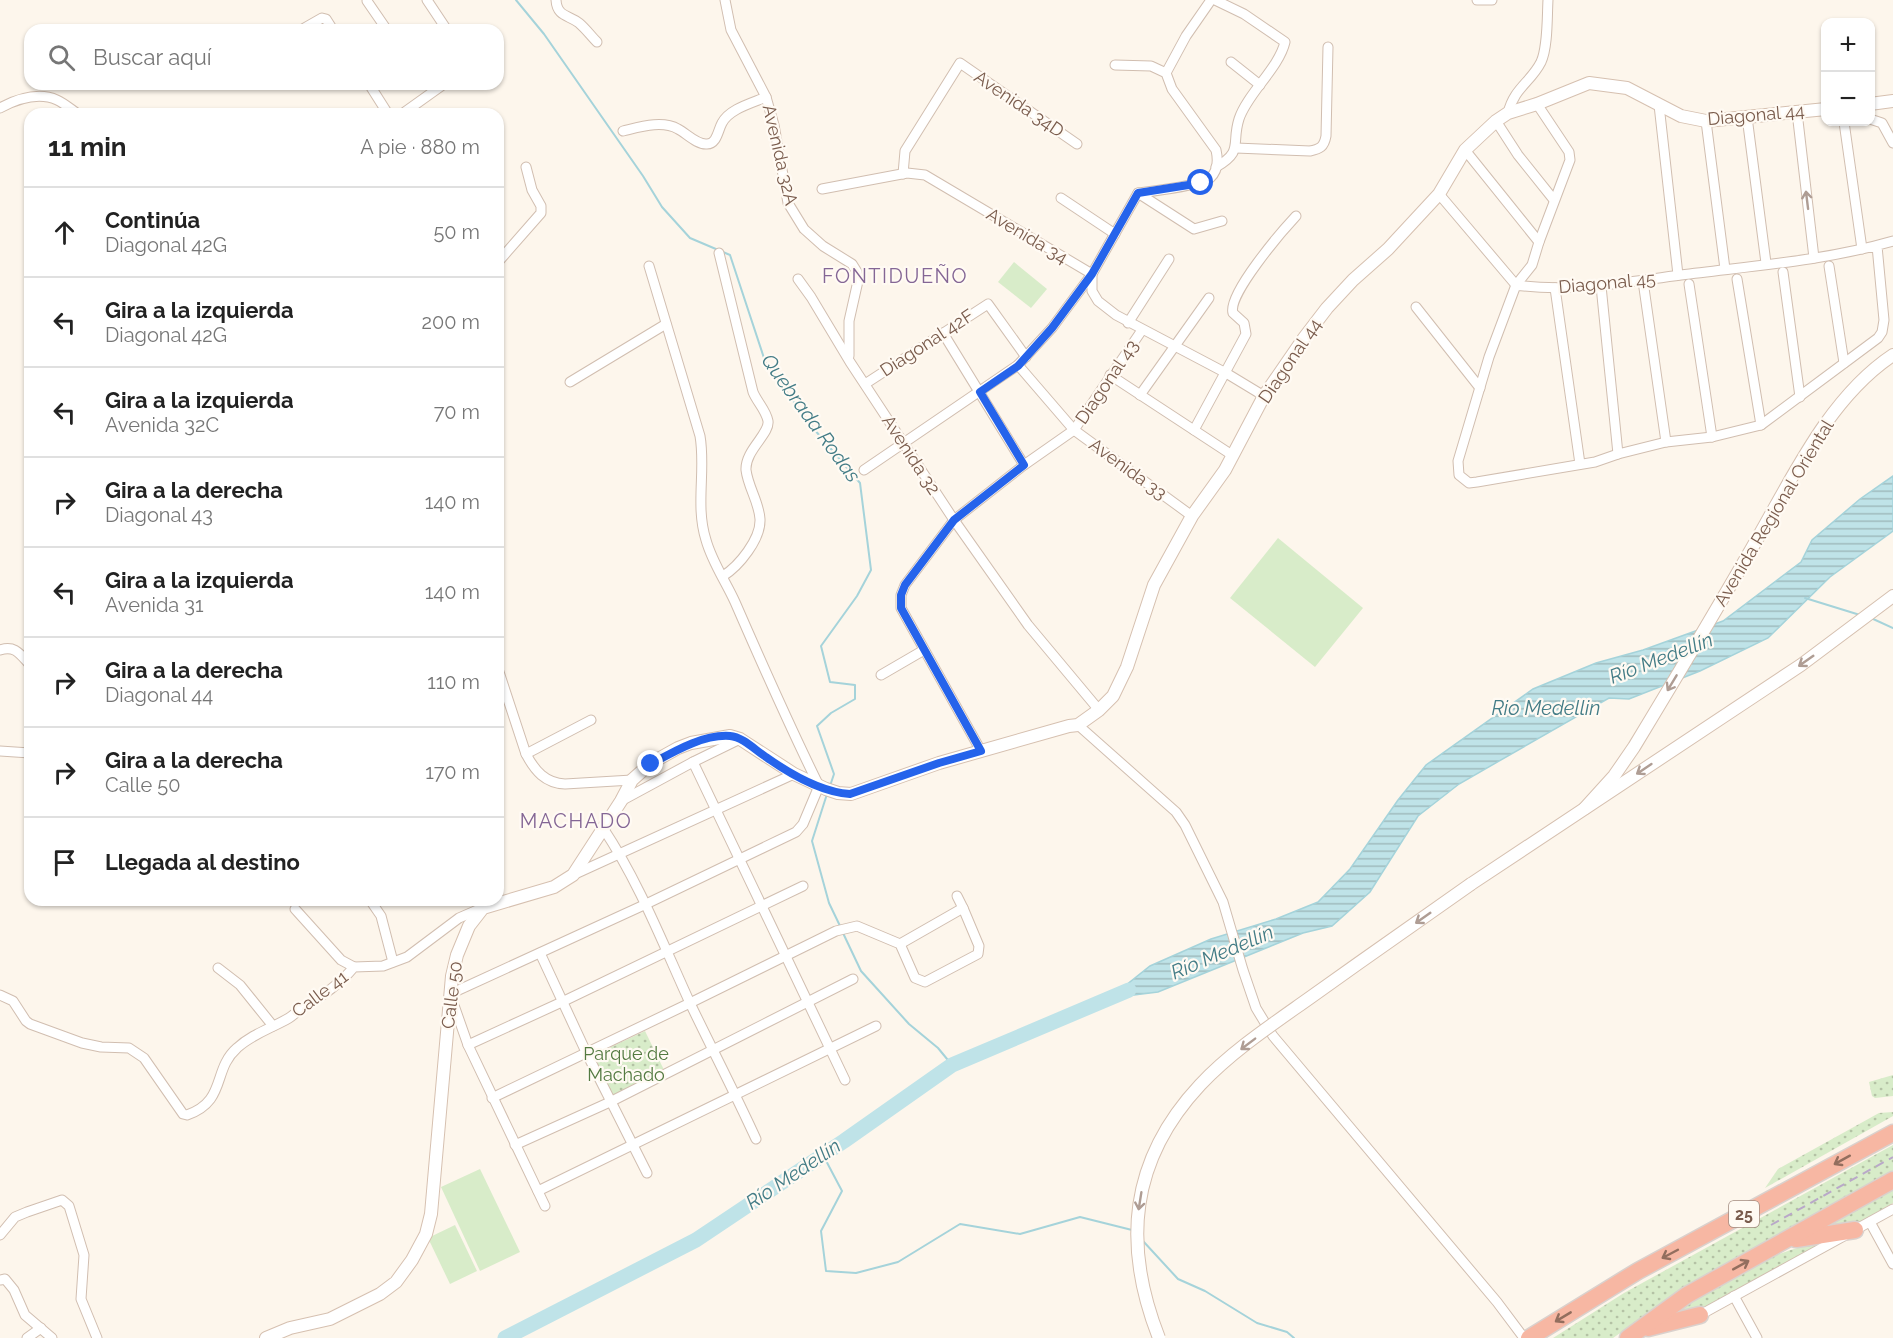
<!DOCTYPE html>
<html lang="es">
<meta charset="utf-8">
<style>
:root{--surface:#fff;--page:#f2f2f2;--text:#222;--muted:#767676;--line:#e0e0e0}
body{margin:0;font-family:Raleway,sans-serif;background:var(--page);color:var(--text)}
.controls{position:absolute;right:18px;top:18px;display:grid;overflow:hidden;border-radius:12px;box-shadow:0 2px 4px #0004}
.controls button{width:54px;height:54px;display:grid;place-items:center;padding:0;border:0;border-bottom:2px solid var(--line);background:var(--surface);color:var(--text);font:30px sans-serif}
.stop{position:absolute;width:18px;height:18px;margin:-14px;border:4px solid #2563eb;border-radius:50%;background:#fff}
.stop.end{background:#2563eb;border-color:#fff;box-shadow:0 2px 6px #0008}
.list{margin:0;padding:0;list-style:none}
h2{display:flex;justify-content:space-between;align-items:center;height:78px;margin:0;padding:0 24px;font-size:26px}
h2 small{font-size:20px;font-weight:400;color:var(--muted)}
.list li{display:grid;grid-template-columns:39px 1fr auto;gap:18px;align-items:center;box-sizing:border-box;height:90px;padding:0 24px;border-top:2px solid var(--line)}
.list b{display:block;font-size:22px;white-space:nowrap}
.list p{margin:0;font-size:20px;white-space:nowrap;color:var(--muted)}
.list em{font-size:20px;font-style:normal;color:var(--muted)}
.icon{flex:none;width:33px;height:33px;fill:none;stroke:currentColor;stroke-width:2;stroke-linecap:round;stroke-linejoin:round}
.map{position:relative;flex:none;width:1893px;height:1338px;overflow:hidden}
.search{position:absolute;background:var(--surface);box-shadow:0 2px 4px #0004;left:24px;top:24px;width:480px;height:66px;display:flex;align-items:center;gap:15px;box-sizing:border-box;padding:0 21px;border-radius:18px;color:var(--muted);font-size:22px}
.panel{position:absolute;background:var(--surface);box-shadow:0 2px 4px #0004;left:24px;top:108px;width:480px;height:798px;border-radius:18px}
.map>svg:first-child{display:block}
</style>
<div class="map">
<svg width="1893" height="1338" viewBox="0 0 1893 1338">
<defs>
<pattern id="grass-dots" width="8" height="8" patternUnits="userSpaceOnUse" patternTransform="scale(1.5)"><rect width="8" height="8" fill="#d8ecc9"/><path d="M2 2h.1M6 6h.1" fill="none" stroke="#b4c2a5" stroke-width="1.8" stroke-linecap="round"/></pattern>
<pattern id="water-rules" width="6" height="5" patternUnits="userSpaceOnUse" patternTransform="scale(1.5)"><rect width="6" height="5" fill="#bfe3e8"/><path d="M0 2.5h6" fill="none" stroke="#a0bbbe"/></pattern>
</defs>
<rect width="100%" height="100%" fill="#fdf6ec"/>
<g fill="url(#grass-dots)">
<polygon points="645,1031 664,1070 612,1096 594,1055"/>
<polygon points="1893,1075 1893,1096 1875,1098 1872,1096 1869,1082"/>
<polygon points="1893,1112 1893,1116 1765,1188 1778,1169 1879,1113"/>
<polygon points="1893,1145 1893,1172 1685,1288 1613,1338 1553,1338 1624,1293"/>
<polygon points="1893,1188 1893,1203 1851,1227 1819,1231"/>
<path d="M1826,1241L1705,1307L1661,1320C1709,1287 1768,1251 1826,1241Z"/>
</g>
<g fill="#d8ecc9">
<polygon points="1014,262 1047,289 1031,308 998,282"/>
<polygon points="1278,538 1363,608 1315,667 1230,598"/>
<polygon points="480,1169 520,1252 480,1271 441,1187"/>
<polygon points="455,1225 477,1271 450,1284 428,1238"/>
</g>
<polygon fill="url(#water-rules)" stroke="#a5d3da" stroke-width="1.5" points="1893,476 1893,531 1830,577 1768,638 1700,671 1629,699 1609,698 1459,784 1418,816 1370,892 1332,926 1303,933 1158,992 1110,998 1150,966 1211,939 1276,919 1318,902 1350,869 1398,800 1426,765 1533,689 1596,663 1643,650 1723,621 1801,562 1812,540 1860,499"/>
<g fill="none" stroke-linecap="round" stroke-linejoin="round">
<g stroke="#a5d3da" stroke-width="2">
<polyline points="516,0 544,34 643,176 662,207 690,238 730,255 765,361 808,422 860,483 871,570 857,596 821,646 830,682 855,685 855,699 831,713 817,726 834,774 830,786"/>
<polyline points="1805,598 1860,615"/>
<polyline points="1871,618 1893,628"/>
<polyline points="827,794 812,841 829,903 841,928"/>
<polyline points="843,933 861,971 909,1024 938,1048 952,1065"/>
<polyline points="823,1155 842,1191 821,1231 826,1271 856,1273 898,1262 960,1224 1020,1234 1080,1217 1132,1230"/>
<polyline points="1143,1241 1178,1279 1205,1291 1257,1323 1287,1332 1294,1338"/>
</g>
<polyline stroke="#bfe3e8" stroke-width="15" points="505,1338 696,1240 844,1141 952,1065 1129,990"/>
<defs>
<g id="street">
<polyline points="427,0 447,30"/>
<path d="M556,0C557,17 569,15 579,23C586,29 591,36 597,42"/>
<polyline points="725,0 731,30 766,97 774,125 788,203 804,229 823,246 852,264 857,272 858,281 849,321 849,356"/>
<path d="M1215,0L1244,14L1285,42C1279,68 1247,94 1239,119C1231,144 1244,151 1216,167"/>
<polyline points="1477,0 1492,0"/>
<polyline points="367,1 387,30"/>
<polyline points="301,30 322,18 326,19 333,30"/>
<polyline points="1231,62 1260,85"/>
<polyline points="1166,73 1186,36 1211,0"/>
<polyline points="369,84 388,114"/>
<polyline points="1659,105 1678,275"/>
<path d="M0,108C17,99 39,92 57,100C64,103 72,110 78,114"/>
<polyline points="1797,112 1814,258"/>
<path d="M1508,113C1514,88 1531,82 1541,62C1548,47 1547,17 1548,0"/>
<polyline points="402,114 444,84"/>
<polyline points="1747,117 1766,263"/>
<polyline points="1870,119 1882,123 1893,143"/>
<polyline points="1496,121 1518,155 1554,200"/>
<polyline points="1706,121 1725,269"/>
<polyline points="1844,122 1862,249"/>
<path d="M623,131C640,127 662,120 678,129C686,133 697,145 707,144C717,144 718,130 722,123C729,109 752,103 766,97"/>
<path d="M1236,148L1310,151C1320,149 1324,147 1326,136L1328,47"/>
<polyline points="1465,150 1539,242"/>
<polyline points="903,174 905,151 960,63 1077,144"/>
<polyline points="822,189 907,173 925,175 1092,274 1092,291 1098,301 1116,315 1226,373 1264,396"/>
<polyline points="1138,193 1194,229 1222,221"/>
<polyline points="1439,194 1516,285 1532,265 1539,242 1570,160 1569,152 1537,104"/>
<polyline points="1061,198 1115,234"/>
<path d="M1877,246L1884,320L1882,332L1878,338L1761,425L1712,437L1666,442L1618,454L1595,462L1477,482L1469,483L1459,475L1458,461L1489,357L1516,285C1571,293 1626,282 1681,275C1751,266 1824,261 1893,241"/>
<path d="M719,253L753,392C757,402 766,410 768,421C770,434 745,450 746,470C748,487 759,502 760,519C761,539 739,566 723,576"/>
<polyline points="498,262 541,213 541,206 532,190 526,167"/>
<polyline points="1829,266 1844,363"/>
<polyline points="1783,272 1800,397"/>
<polyline points="798,279 811,297 850,362 954,520 1028,625 1099,710"/>
<polyline points="1737,279 1761,425"/>
<polyline points="1643,281 1666,442"/>
<polyline points="1689,284 1712,437"/>
<polyline points="1601,286 1618,454"/>
<polyline points="1555,288 1580,464"/>
<polyline points="1416,307 1480,388"/>
<polyline points="1128,323 1169,259"/>
<polyline points="943,333 1024,465"/>
<polyline points="1018,365 1074,430 1192,516"/>
<polyline points="1110,375 1232,455"/>
<polyline points="570,382 666,324"/>
<polyline points="865,384 988,304 1026,357"/>
<polyline points="1140,395 1209,298"/>
<path d="M1194,430L1246,334L1244,323L1233,313C1227,295 1282,231 1296,216"/>
<path d="M864,470L1018,365L1052,328L1092,274L1138,193C1153,191 1200,186 1210,178C1218,171 1218,159 1216,150L1172,89L1166,73L1151,66L1115,65"/>
<path d="M0,650C15,645 20,654 30,665"/>
<path d="M498,669L526,754C535,771 545,783 565,784L632,780"/>
<polyline points="881,675 924,650"/>
<polyline points="1078,725 1176,812 1185,825 1223,902 1243,970 1256,1008 1273,1036 1497,1302 1524,1338"/>
<polyline points="0,751 30,753"/>
<polyline points="981,751 901,608 901,595 905,585 954,520 1024,465 1074,430 1142,330"/>
<polyline points="526,754 591,720"/>
<polyline points="693,762 845,1080"/>
<polyline points="621,801 693,762 740,739"/>
<path d="M603,828C639,882 663,944 690,1003C712,1049 735,1093 756,1139"/>
<polyline points="573,875 794,774"/>
<polyline points="370,900 381,916 393,962"/>
<polyline points="295,909 341,960 354,967"/>
<polyline points="900,944 963,908 957,896"/>
<polyline points="540,953 586,1052 647,1173"/>
<polyline points="218,968 240,985 273,1026"/>
<path d="M0,995L13,1001L26,1021L30,1024L82,1043L101,1047L129,1048L144,1058L183,1114L187,1115C227,1101 212,1070 237,1048C252,1034 272,1028 289,1018C294,1015 298,1010 304,1007C323,995 339,985 354,967L383,966L407,957L459,918L482,908"/>
<polyline points="468,1045 564,1001 803,886"/>
<polyline points="492,1098 690,1003 836,931 857,926 900,944 915,978 925,982 978,954 979,946 963,908"/>
<polyline points="515,1145 610,1102 853,979"/>
<polyline points="538,1191 876,1026"/>
<path d="M545,1206L468,1045L450,994L644,905L796,832L803,824L819,786C789,725 762,664 735,602C726,582 712,562 706,540C695,506 706,470 700,436L649,266"/>
<polyline points="1870,1222 1893,1264"/>
<polyline points="0,1235 15,1217 27,1212 62,1200 69,1206 84,1255 81,1299 97,1338"/>
<polyline points="0,1280 5,1279 14,1290 25,1315 52,1338"/>
<polyline points="1734,1296 1757,1338"/>
<polyline points="1700,1315 1893,1209"/>
<polyline points="27,1338 41,1328"/>
</g>
<g id="secondary">
<polyline points="1870,104 1893,101"/>
<path d="M1585,808L1614,776L1634,747C1674,681 1714,614 1752,548C1791,481 1828,398 1893,355"/>
<polyline points="1471,884 1801,665 1893,596"/>
<polyline points="266,1338 290,1328 330,1319 380,1294 396,1282 412,1260 426,1234 431,1214 452,976 457,955 469,926 483,908 554,887 573,875 621,801 632,780 651,763 678,748 691,743 730,736 740,739 794,774 826,789 838,793 851,794 939,763 1069,726 1078,725 1099,710 1113,696 1127,667 1154,585 1192,516 1225,470 1264,396 1304,338 1327,308 1353,280 1388,249 1439,194 1465,150 1496,121 1508,113 1537,104 1589,83 1627,88 1681,116 1706,121 1826,109"/>
</g>
<g id="highway">
<polyline points="1796,1239 1855,1230"/>
<polyline points="1648,1328 1700,1315"/>
<polyline points="1529,1338 1638,1271 1893,1133"/>
<polyline points="1628,1338 1687,1295 1893,1180"/>
</g>
</defs>
<use href="#street" stroke="#d1beb0" stroke-width="11"/>
<use href="#secondary" stroke="#d6c0b0" stroke-width="14"/>
<use href="#highway" stroke="#dad1cd" stroke-width="19"/>
<use href="#street" stroke="#fff" stroke-width="9"/>
<use href="#secondary" stroke="#fff" stroke-width="12"/>
<use href="#highway" stroke="#f7b7a3" stroke-width="16"/>
<polyline stroke="#b9a8c9" stroke-width="2" stroke-dasharray="9 6" stroke-linecap="butt" points="1771,1225 1893,1157"/>
<defs>
<path id="secondary-bridge" d="M1159,1338C1122,1244 1130,1160 1200,1085C1232,1051 1273,1024 1311,997C1364,959 1417,922 1471,884"/>
</defs>
<use href="#secondary-bridge" stroke="#d6c0b0" stroke-width="14" stroke-linecap="butt"/>
<use href="#secondary-bridge" stroke="#fff" stroke-width="12"/>
</g>
<defs><path id="oneway-shaft" d="M-6 0H5M1.5-3L5.5 0L1.5 3" fill="none" stroke-width="1.6" stroke-linecap="round" stroke-linejoin="round" transform="scale(1.5)"/></defs>
<g stroke="#af9d94">
<use href="#oneway-shaft" transform="translate(1807 200) rotate(-97)"/>
<use href="#oneway-shaft" transform="translate(1806 661) rotate(145)"/>
<use href="#oneway-shaft" transform="translate(1672 683) rotate(121)"/>
<use href="#oneway-shaft" transform="translate(1644 769) rotate(146)"/>
<use href="#oneway-shaft" transform="translate(1423 918) rotate(145)"/>
<use href="#oneway-shaft" transform="translate(1248 1044) rotate(143)"/>
<use href="#oneway-shaft" transform="translate(1140 1201) rotate(99)"/>
</g>
<g stroke="#936e5e">
<use href="#oneway-shaft" transform="translate(1842 1160) rotate(151)"/>
<use href="#oneway-shaft" transform="translate(1670 1254) rotate(152)"/>
<use href="#oneway-shaft" transform="translate(1741 1265) rotate(-29)"/>
<use href="#oneway-shaft" transform="translate(1563 1317) rotate(149)"/>
</g>
<g fill="none" stroke-linecap="round" stroke-linejoin="round">
<path stroke="#2563eb" stroke-width="8" d="M651,764C673,752 703,734 730,736C743,737 755,750 766,757C790,774 820,792 850,794L939,763L981,751L901,608V595L905,585L954,520L1024,465L980,392L1018,366L1052,328L1092,274L1138,193L1201,183"/>
</g>
<g text-anchor="middle" stroke-width="4.5" stroke-linejoin="round" paint-order="stroke">
<rect fill="#fffaf3" stroke="#a28b7f" stroke-width="1.5" x="1729" y="1201" width="30" height="26" rx="4.5"/>
<g font-size="16" font-weight="bold" fill="#7a5c4d">
<text x="1744" y="1220">25</text>
</g>
<g font-size="18" fill="#7a5c4d" stroke="#fffaf3">
<text transform="translate(1019 104) rotate(34)" y="6">Avenida 34D</text>
<text transform="translate(1756 115) rotate(-5)" y="6">Diagonal 44</text>
<text transform="translate(780 155) rotate(77)" y="6">Avenida 32A</text>
<text transform="translate(1027 236) rotate(31)" y="6">Avenida 34</text>
<text transform="translate(1607 283) rotate(-5)" y="6">Diagonal 45</text>
<text transform="translate(927 343) rotate(-33)" y="6">Diagonal 42F</text>
<text transform="translate(1290 361) rotate(-56)" y="6">Diagonal 44</text>
<text transform="translate(1107 382) rotate(-56)" y="6">Diagonal 43</text>
<text transform="translate(911 455) rotate(57)" y="6">Avenida 32</text>
<text transform="translate(1128 469) rotate(36)" y="6">Avenida 33</text>
<text transform="translate(1774 513) rotate(-59)" y="6">Avenida Regional Oriental</text>
<text transform="translate(320 994) rotate(-37)" y="6">Calle 41</text>
<text transform="translate(452 995) rotate(-83)" y="6">Calle 50</text>
</g>
<g font-size="18" fill="#537a41" stroke="#fffaf3">
<text x="626" y="1060">Parque de<tspan x="626" dy="21">Machado</tspan></text>
</g>
<g font-size="20" letter-spacing="1.5" fill="#846695" stroke="#fffaf3">
<text x="895" y="283">FONTIDUEÑO</text>
<text x="576" y="828">MACHADO</text>
</g>
<g font-size="20" font-style="italic" fill="#437c86" stroke="#fffaf3">
<text transform="translate(811 418) rotate(54)" y="7">Quebrada Rodas</text>
<text transform="translate(1661 658) rotate(-21)" y="7">Río Medellín</text>
<text x="1546" y="715">Rio Medellin</text>
<text transform="translate(1222 952) rotate(-23)" y="7">Río Medellín</text>
<text transform="translate(793 1174) rotate(-34)" y="7">Río Medellín</text>
</g>
</g>
</svg>
<div class="controls">
<button>+</button>
<button>−</button>
</div>
<div class="stop" style="left:1201px;top:183px"></div>
<div class="stop end" style="left:651px;top:764px"></div>
<div class="search"><svg class="icon" aria-label="search" viewBox="0 0 24 24"><circle cx="10" cy="10" r="6"/><path d="M15 15l6 6"/></svg>Buscar aquí</div>
<section class="panel">
<h2>11 min<small>A pie · 880 m</small></h2>
<ul class="list">
<li><svg class="icon" aria-label="ahead" viewBox="0 0 24 24"><path d="M12 20V5M6 11l6-6 6 6"/></svg><div><b>Continúa</b><p>Diagonal 42G</p></div><em>50 m</em></li>
<li><svg class="icon" aria-label="left" viewBox="0 0 24 24"><path d="M17 20v-9H6M10 6l-5 5 5 5"/></svg><div><b>Gira a la izquierda</b><p>Diagonal 42G</p></div><em>200 m</em></li>
<li><svg class="icon" aria-label="left" viewBox="0 0 24 24"><path d="M17 20v-9H6M10 6l-5 5 5 5"/></svg><div><b>Gira a la izquierda</b><p>Avenida 32C</p></div><em>70 m</em></li>
<li><svg class="icon" aria-label="right" viewBox="0 0 24 24"><path d="M7 20v-9h11M14 6l5 5-5 5"/></svg><div><b>Gira a la derecha</b><p>Diagonal 43</p></div><em>140 m</em></li>
<li><svg class="icon" aria-label="left" viewBox="0 0 24 24"><path d="M17 20v-9H6M10 6l-5 5 5 5"/></svg><div><b>Gira a la izquierda</b><p>Avenida 31</p></div><em>140 m</em></li>
<li><svg class="icon" aria-label="right" viewBox="0 0 24 24"><path d="M7 20v-9h11M14 6l5 5-5 5"/></svg><div><b>Gira a la derecha</b><p>Diagonal 44</p></div><em>110 m</em></li>
<li><svg class="icon" aria-label="right" viewBox="0 0 24 24"><path d="M7 20v-9h11M14 6l5 5-5 5"/></svg><div><b>Gira a la derecha</b><p>Calle 50</p></div><em>170 m</em></li>
<li><svg class="icon" aria-label="arrive" viewBox="0 0 24 24"><path d="M6 21V4h12l-3 4 3 4H6"/></svg><div><b>Llegada al destino</b></div></li>
</ul>
</section>
</div>
